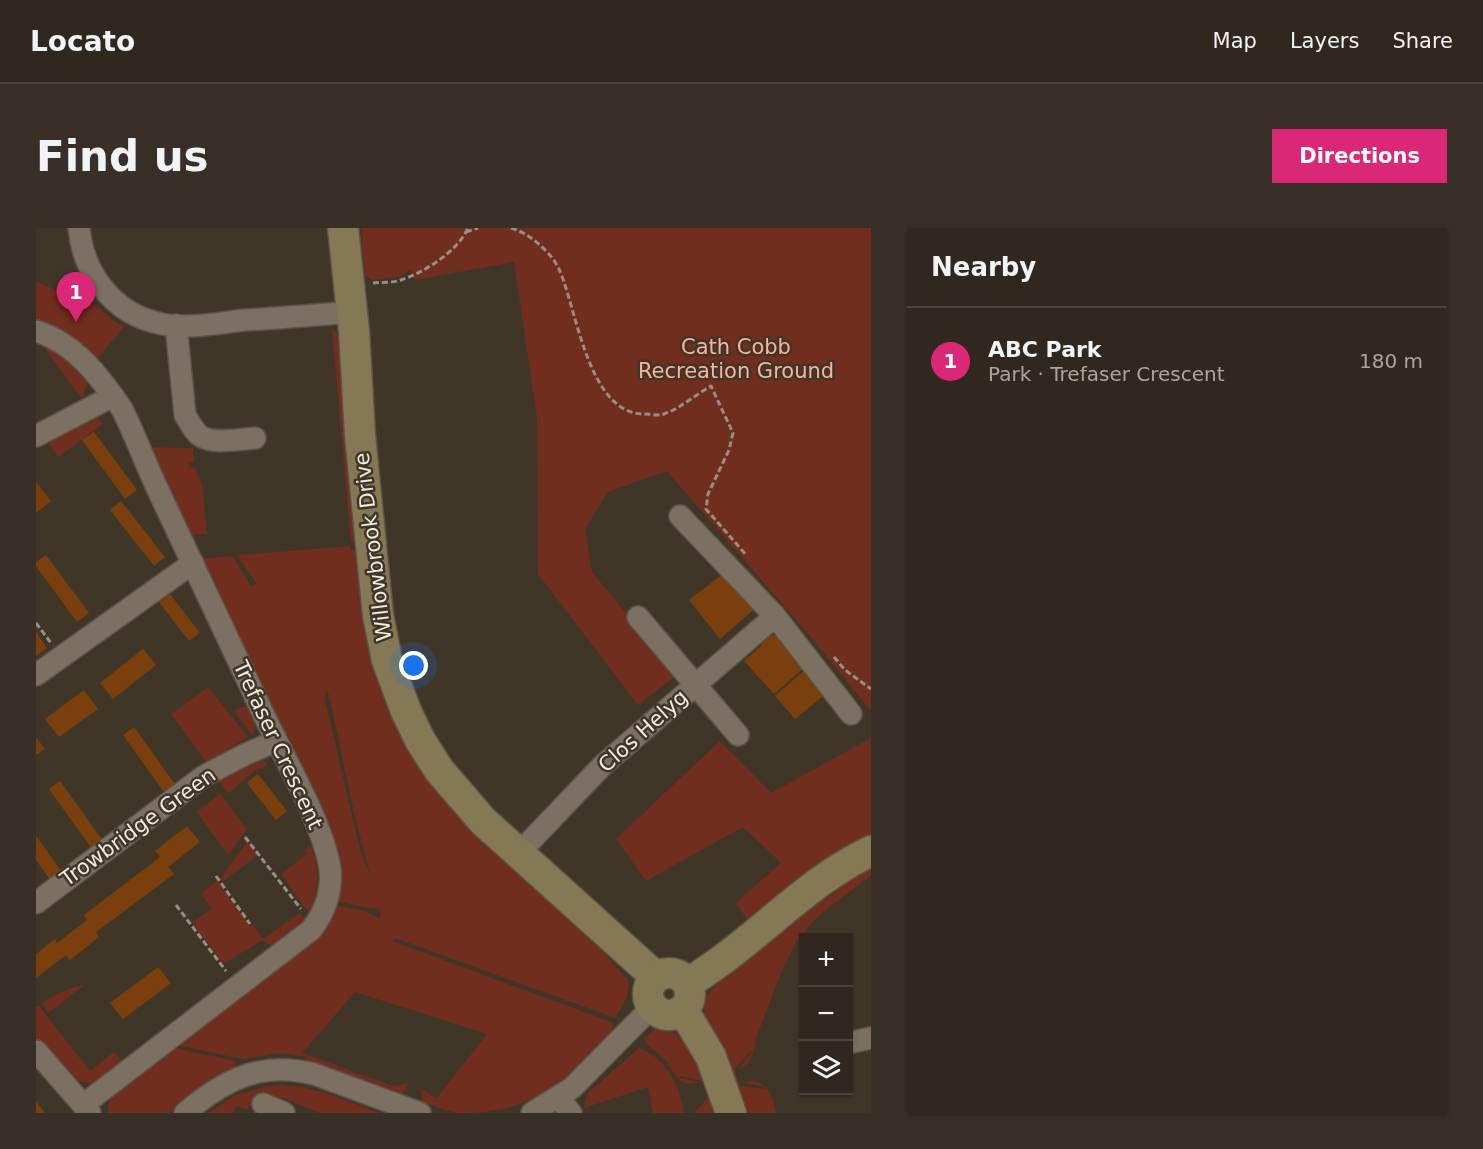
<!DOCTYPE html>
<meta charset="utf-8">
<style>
:root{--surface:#30281e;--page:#383027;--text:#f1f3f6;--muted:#a8a6a4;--line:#4b443c;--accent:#db2777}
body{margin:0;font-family:"DejaVu Sans",sans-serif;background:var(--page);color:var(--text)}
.controls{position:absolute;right:18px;bottom:18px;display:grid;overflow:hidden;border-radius:0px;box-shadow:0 2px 4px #0004}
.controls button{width:54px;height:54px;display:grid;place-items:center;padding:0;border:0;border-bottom:2px solid var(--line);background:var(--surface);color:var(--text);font:30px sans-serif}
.you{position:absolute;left:378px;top:438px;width:21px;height:21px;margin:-15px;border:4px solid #fff;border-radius:50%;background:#1a73e8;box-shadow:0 0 0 9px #1a73e833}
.badge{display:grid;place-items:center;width:39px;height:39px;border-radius:50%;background:var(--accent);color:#fff;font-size:20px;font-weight:700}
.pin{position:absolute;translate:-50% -50px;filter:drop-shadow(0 2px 3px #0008)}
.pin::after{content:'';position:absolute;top:32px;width:21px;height:18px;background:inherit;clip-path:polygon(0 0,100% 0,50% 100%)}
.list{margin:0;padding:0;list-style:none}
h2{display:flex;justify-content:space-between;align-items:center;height:78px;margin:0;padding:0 24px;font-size:26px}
h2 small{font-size:20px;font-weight:400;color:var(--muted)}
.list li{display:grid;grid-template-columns:39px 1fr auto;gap:18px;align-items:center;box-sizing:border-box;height:108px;padding:0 24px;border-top:2px solid var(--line)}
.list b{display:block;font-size:22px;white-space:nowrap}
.list p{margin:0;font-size:20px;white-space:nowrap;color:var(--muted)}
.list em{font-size:20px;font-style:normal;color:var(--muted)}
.icon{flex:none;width:33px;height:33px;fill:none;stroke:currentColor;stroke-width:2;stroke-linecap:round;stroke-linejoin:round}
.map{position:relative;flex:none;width:835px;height:885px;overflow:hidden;border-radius:0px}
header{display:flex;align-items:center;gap:36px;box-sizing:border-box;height:84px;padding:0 30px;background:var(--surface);border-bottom:2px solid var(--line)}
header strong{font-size:28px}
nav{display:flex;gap:33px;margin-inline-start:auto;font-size:21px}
.intro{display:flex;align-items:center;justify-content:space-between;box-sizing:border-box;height:144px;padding:0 36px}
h1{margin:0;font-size:42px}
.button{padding:15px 27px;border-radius:0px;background:var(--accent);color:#fff;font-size:21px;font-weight:700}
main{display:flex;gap:36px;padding:0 36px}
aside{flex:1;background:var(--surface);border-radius:0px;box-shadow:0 2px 4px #0004}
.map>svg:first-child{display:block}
</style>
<header>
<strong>Locato</strong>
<nav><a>Map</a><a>Layers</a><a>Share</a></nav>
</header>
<div class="intro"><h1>Find us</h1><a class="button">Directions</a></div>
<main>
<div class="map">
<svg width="835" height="885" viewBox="0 0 835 885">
<rect width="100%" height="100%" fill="#403628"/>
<g fill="#712d1e" fill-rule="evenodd">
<polygon points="321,0 835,0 835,483 773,407 631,243 572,264 549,301 556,344 641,447 602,477 502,346 501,190 478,34 379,52 375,42 363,49 336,52 329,47 325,2 321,2"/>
<polygon points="0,54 63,79 75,91 88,99 60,132 0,97"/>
<polygon points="296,101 301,105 319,312 315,315"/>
<polygon points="14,117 50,147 51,155 46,171 10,122"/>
<polygon points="60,187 67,196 22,229 12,214 13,210"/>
<polygon points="111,219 157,220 158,234 153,235 154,240 159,240 166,256 171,306 152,306"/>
<path d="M315,318V322H322L402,564L434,602L521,678L559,715L591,751C596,766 586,778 579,790L359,710L356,713L575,794L578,800C538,853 496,885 426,885C412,884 398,878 386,874L385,860L400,871L451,806L319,764L266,825L358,858L373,855L365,868L270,833V829L244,825L206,831L138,816L299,677L327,683L343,690L345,686L343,680H331L299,672L298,635L163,331L196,328L215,358L221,356L201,327ZM290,462L293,467L319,589L335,649L325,626L289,472Z"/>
<polygon points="172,459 212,509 171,535 135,486"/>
<path d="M209,478C221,485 220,496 217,508L198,483Z"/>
<polygon points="835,510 835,613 714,696 700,675 745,635 707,599 610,653 580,611 684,513 735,565"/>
<polygon points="222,532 229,533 231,538 217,544 192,566 182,552 183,548"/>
<polygon points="184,566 211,601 192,627 161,584"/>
<polygon points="212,613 222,627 186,654 184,651"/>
<path d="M275,619C283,642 284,663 273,685L245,646L271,626L269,621Z"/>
<path d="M835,640V647L782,688L762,711L745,745L720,810C718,824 717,835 703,841L716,824L715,823L698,841L704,858L728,861V858L707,855C728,847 737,867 740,885H707L683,813L668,784L670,768L709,726L784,672H788L806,659V656Z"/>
<polygon points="181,653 214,698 217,697 227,711 264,685 272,694 243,718 231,716 227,712 187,736 156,694 176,681 165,666"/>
<polygon points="46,757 47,758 12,785 6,775 22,765"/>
<path d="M3,778L54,843L78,824L87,835C80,841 72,848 64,853C39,865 14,826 0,811V779Z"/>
<path d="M620,801L636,803C662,823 670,856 682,885H658L672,870L667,853L644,848L643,850L665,854L651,856L642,851L629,831L609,815L611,813L608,810Z"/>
<polygon points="134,819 199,833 201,839 177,851 135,885 72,885 74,869"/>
<path d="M603,820C629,829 645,859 648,885H617L612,859L548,880L551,866Z"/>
<path d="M237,857C275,856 308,872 344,885H283L245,869L242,875L220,880L213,877L211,882L200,878L197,885H172L199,867Z"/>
</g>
<g fill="#7a3f0c">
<polygon points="58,204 101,262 89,271 46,212"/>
<polygon points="0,254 15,273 0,285"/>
<polygon points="85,273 129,329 118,338 74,282"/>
<polygon points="10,327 53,385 41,394 0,338 0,334"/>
<polygon points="691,343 723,377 684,411 653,372"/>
<polygon points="134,366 164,405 153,413 123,374"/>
<polygon points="0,404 11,420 0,428"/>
<polygon points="725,407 744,407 770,438 738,466 708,433 726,417"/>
<polygon points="107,421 120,437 77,471 64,455"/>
<polygon points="771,440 792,464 759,491 739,468"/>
<polygon points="48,462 62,481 23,509 9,491"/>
<polygon points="98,499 141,559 130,567 87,507"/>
<polygon points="0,509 9,521 0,527"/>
<polygon points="222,546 251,583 240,592 211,555"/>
<polygon points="24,553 67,613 56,621 13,561"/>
<polygon points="151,598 164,614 132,639 138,646 60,704 63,709 34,732 30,727 0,750 0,726 19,711 21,715 51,692 48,687 124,629 119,623"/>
<polygon points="0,608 27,645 15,653 0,632"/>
<polygon points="122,739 135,755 87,791 74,775"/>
<polygon points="0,873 9,885 0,885"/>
</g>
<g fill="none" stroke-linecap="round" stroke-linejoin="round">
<defs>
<g id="street">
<path d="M43,0C47,45 77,85 122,95C149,102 182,95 209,92C244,90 279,87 315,84"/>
<path d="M140,97L149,187C153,193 157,202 163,207C176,217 203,211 219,210"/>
<path d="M0,103C39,115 64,149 86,181C99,207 109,234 121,260C156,334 190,408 225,481C246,527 283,587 293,635C298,659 290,683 275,702L47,877"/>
<polyline points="0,208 77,168"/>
<polyline points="644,288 739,388 815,486"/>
<polyline points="602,389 702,507"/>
<polyline points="0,447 157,335"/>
<polyline points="482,626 566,538 739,388"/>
<polyline points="0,675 168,548 208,527 240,513"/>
<polyline points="812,815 835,810"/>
<polyline points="0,823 54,885"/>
<polyline points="523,870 535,885"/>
<polyline points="227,876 248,885"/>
<path d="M149,885C189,851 225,833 278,846L384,885"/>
<polyline points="496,885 536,860 616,779"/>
</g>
<g id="secondary">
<polyline points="307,0 318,103 324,207 342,387 351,432 370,483 384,512 403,542 447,593 620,749"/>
<circle cx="633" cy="766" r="21"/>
<path d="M652,756C664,747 677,739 690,729C738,693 780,649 835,623"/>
<polyline points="647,782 675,829 695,885"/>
</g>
</defs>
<use href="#street" stroke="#5c5347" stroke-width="24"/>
<use href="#secondary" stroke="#5c5347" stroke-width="33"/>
<g stroke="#978f83" stroke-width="3" stroke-dasharray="6 3" stroke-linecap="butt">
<path d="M475,0C493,5 515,24 523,41C541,81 552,187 609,186C615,186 622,188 628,186C643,181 661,166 675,158L697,205L693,222L672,266L670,281L711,328"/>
<polyline points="430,4 442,0"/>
<path d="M337,55C346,54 357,55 365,52C389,44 422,23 432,0"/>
<polyline points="0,395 15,415"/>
<polyline points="798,429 809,442 835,461"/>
<polyline points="209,609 265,681"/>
<polyline points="180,648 214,696"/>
<polyline points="140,677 190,743"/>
</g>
<use href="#street" stroke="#7b7061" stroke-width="21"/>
<use href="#secondary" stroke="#857854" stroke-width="30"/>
</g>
<g text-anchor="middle" stroke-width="5" stroke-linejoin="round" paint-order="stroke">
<g font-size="21" fill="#fcb09e" stroke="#403628">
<text x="700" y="126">Cath Cobb<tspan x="700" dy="24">Recreation Ground</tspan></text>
</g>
<g font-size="21" fill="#f2ebe2" stroke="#403628">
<text transform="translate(337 319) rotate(-97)" y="7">Willowbrook Drive</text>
<text transform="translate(607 503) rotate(-42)" y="7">Clos Helyg</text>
<text transform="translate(242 517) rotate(65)" y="7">Trefaser Crescent</text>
<text transform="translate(102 599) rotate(-36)" y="7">Trowbridge Green</text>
</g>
</g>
</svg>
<div class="controls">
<button>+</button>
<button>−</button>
<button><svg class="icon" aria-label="layers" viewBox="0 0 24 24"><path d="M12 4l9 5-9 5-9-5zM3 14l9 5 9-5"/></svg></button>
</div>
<div class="you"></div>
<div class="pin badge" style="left:40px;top:94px">1</div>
</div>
<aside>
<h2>Nearby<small></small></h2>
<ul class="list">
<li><span class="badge">1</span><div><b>ABC Park</b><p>Park · Trefaser Crescent</p></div><em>180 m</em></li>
</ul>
</aside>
</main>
